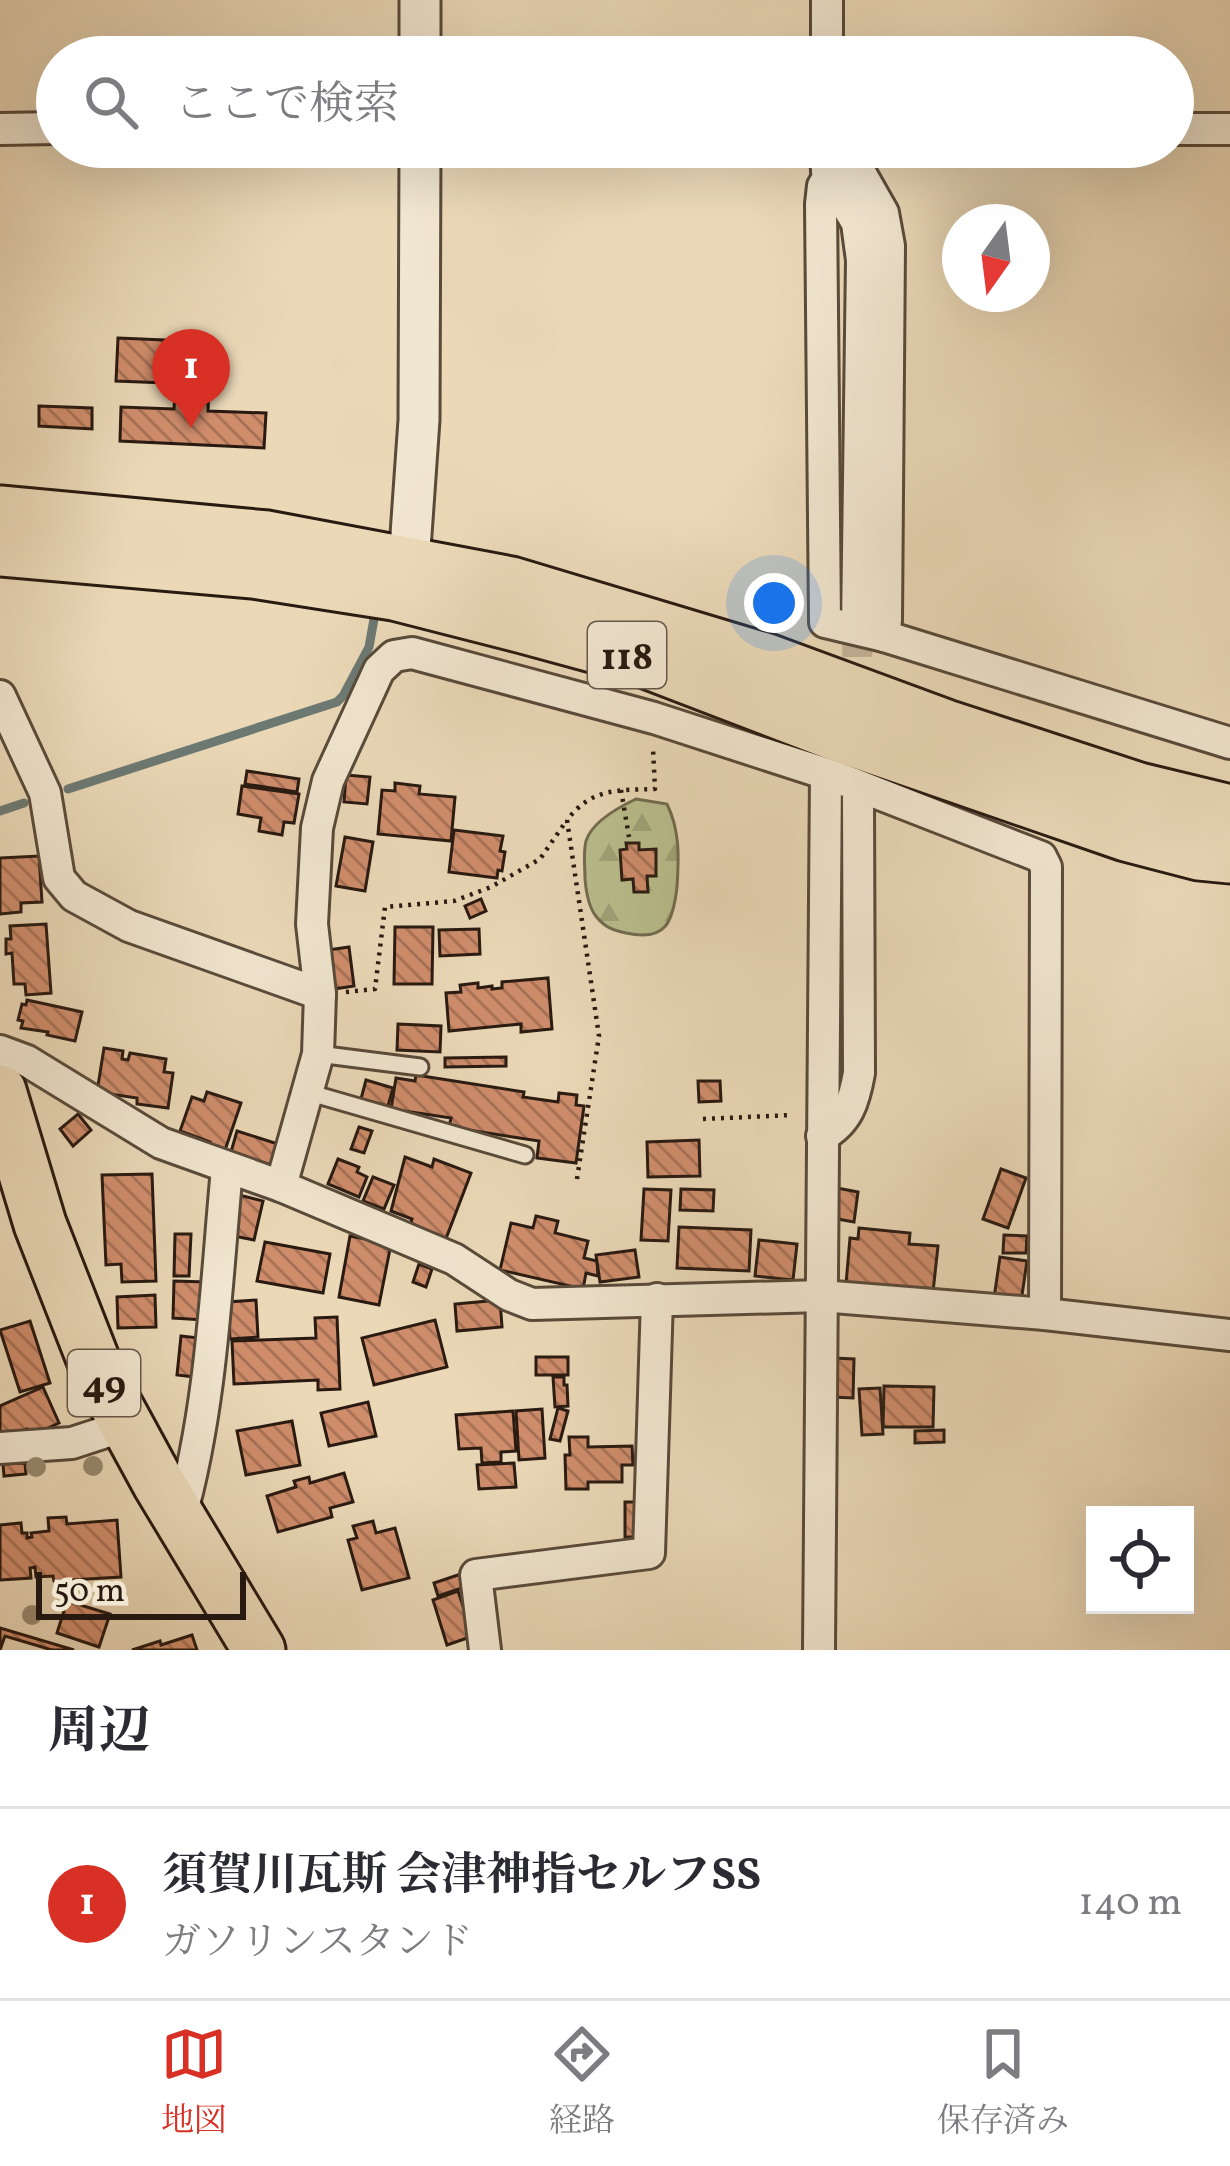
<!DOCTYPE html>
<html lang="ja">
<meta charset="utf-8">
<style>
:root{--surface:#fff;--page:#f7f7f7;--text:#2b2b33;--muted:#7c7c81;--line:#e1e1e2;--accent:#d93025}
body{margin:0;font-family:Vollkorn,"Noto Serif JP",serif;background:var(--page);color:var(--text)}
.controls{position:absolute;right:36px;bottom:36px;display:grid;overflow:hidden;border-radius:0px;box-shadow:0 12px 48px #0002}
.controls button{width:108px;height:108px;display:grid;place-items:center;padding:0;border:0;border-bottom:3px solid var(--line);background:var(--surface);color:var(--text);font:60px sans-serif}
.compass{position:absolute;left:942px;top:204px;width:108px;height:108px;border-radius:50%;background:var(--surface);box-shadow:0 12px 48px #0002;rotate:194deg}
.scale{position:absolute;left:36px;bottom:30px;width:210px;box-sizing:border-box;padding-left:12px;border:6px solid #291a11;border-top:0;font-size:33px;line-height:42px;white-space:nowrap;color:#291a11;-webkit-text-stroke:9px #f1e6d0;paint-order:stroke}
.you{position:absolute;left:774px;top:603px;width:42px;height:42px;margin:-30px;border:9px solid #fff;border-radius:50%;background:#1a73e8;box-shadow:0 0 0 18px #1a73e833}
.badge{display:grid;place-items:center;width:78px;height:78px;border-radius:50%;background:var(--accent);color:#fff;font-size:39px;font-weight:700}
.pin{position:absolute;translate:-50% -99px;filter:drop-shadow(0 3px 6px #0008)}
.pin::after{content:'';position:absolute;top:63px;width:42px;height:36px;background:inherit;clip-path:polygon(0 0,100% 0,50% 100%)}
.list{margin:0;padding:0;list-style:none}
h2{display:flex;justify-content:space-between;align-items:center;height:156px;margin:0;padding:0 48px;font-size:51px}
h2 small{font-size:39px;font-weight:400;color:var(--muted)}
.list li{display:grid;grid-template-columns:78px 1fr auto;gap:36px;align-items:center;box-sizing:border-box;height:192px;padding:0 48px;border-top:3px solid var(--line)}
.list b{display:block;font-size:45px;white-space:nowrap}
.list p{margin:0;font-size:39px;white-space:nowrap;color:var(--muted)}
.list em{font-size:39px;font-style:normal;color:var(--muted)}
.icon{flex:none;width:66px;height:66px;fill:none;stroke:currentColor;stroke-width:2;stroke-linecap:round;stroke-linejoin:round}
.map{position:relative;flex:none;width:1230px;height:1650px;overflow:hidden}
.search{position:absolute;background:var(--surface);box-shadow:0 12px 48px #0002;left:36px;right:36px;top:36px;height:132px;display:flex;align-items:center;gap:30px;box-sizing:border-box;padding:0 42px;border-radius:66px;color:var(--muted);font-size:45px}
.sheet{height:348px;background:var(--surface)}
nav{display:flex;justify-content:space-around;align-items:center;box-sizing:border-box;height:168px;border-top:3px solid var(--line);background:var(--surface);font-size:33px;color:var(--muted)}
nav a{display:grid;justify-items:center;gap:6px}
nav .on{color:var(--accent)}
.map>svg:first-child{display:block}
</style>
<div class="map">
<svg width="1230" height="1650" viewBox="0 0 1230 1650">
<defs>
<pattern id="forest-firs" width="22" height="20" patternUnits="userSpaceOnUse" patternTransform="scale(3)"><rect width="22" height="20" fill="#b9be8d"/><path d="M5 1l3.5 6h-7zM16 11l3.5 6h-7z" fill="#9fa379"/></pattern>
<pattern id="building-back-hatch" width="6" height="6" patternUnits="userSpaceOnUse" patternTransform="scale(3)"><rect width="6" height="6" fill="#cf8d6c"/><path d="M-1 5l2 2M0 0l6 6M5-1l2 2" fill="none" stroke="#a87257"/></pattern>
</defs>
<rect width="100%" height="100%" fill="#ead8b7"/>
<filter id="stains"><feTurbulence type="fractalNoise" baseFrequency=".00167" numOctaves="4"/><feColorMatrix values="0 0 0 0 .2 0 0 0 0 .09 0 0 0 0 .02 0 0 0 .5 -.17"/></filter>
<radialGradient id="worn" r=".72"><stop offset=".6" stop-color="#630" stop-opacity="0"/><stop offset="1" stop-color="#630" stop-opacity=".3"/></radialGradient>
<path fill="url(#forest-firs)" stroke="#716c4f" stroke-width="3" d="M636,799L667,804C680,831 679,857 677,887C673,922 666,942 626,933C612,930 604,927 595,915C588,905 586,891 585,879C585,868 583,852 586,841C592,822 619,807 636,799Z"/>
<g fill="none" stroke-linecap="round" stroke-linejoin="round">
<g stroke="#6c7973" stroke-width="9">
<polyline points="68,789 337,702 343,696 369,647 374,619"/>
<polyline points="0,811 24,803"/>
</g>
</g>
<g fill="url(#building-back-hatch)" stroke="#291a11" stroke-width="3">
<polygon points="118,338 211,342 208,411 266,413 264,448 120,441 121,407 174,409 176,376 165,375 165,383 116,381"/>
<polygon points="39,406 92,408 92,429 39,426"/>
<polygon points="247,771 299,779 297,792 245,784"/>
<polygon points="346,775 370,777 367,804 344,802"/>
<polygon points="395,783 420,786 419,794 455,797 451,841 378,834 382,790 395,791"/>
<polygon points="242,786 299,794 294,823 284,822 282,835 259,831 261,818 238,814"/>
<polygon points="454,830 503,836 500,851 505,852 502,871 498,870 497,878 449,872"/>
<polygon points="345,837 373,842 365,891 336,886"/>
<polygon points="626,843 639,843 639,850 656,849 656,876 647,876 648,892 634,892 633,879 622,880 620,850 627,849"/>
<polygon points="39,856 42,902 21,903 21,912 0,914 0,858"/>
<polygon points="481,899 486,911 470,918 465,906"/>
<polygon points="46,924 51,993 26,995 25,984 14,984 12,953 6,954 6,939 11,939 10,926"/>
<polygon points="395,927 433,927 432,984 394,984"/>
<polygon points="479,929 480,954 440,956 439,930"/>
<polygon points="349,947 354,986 334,989 328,950"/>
<polygon points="548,978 552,1029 521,1032 521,1024 449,1031 446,993 461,992 460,985 478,983 478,988 492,986 492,989 502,988 502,982"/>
<polygon points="27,1000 82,1012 75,1041 47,1035 48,1032 21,1028 23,1021 18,1020 22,1004 26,1005"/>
<polygon points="398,1024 441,1026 440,1052 397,1050"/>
<polygon points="104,1048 123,1051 122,1059 128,1060 130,1053 166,1059 164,1072 173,1073 168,1108 137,1104 137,1098 97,1092"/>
<polygon points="506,1057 506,1066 445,1067 445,1058"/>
<polygon points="416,1075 524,1092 523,1097 558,1102 559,1093 577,1095 576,1105 584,1106 576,1163 537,1158 539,1141 449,1127 451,1118 391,1109 396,1078 415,1081"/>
<polygon points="366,1080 393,1088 388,1106 361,1099"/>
<polygon points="698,1081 720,1081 721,1101 699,1102"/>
<polygon points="207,1092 241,1103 222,1159 206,1153 210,1142 180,1131 192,1097 204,1101"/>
<polygon points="78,1114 91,1130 73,1146 60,1129"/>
<polygon points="359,1127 372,1131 364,1153 351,1149"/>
<polygon points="237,1131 281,1145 274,1166 231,1152"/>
<polygon points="699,1140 700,1176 648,1177 647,1142"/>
<polygon points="405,1157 432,1167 434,1159 471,1173 445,1241 409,1228 412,1219 391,1211"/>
<polygon points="338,1159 359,1167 357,1172 367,1177 359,1197 328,1184"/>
<polygon points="1001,1169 1026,1178 1008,1228 983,1219"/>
<polygon points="152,1174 156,1281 122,1282 121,1264 106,1265 102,1175"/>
<polygon points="373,1177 394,1185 384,1209 363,1201"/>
<polygon points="837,1188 858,1192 854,1222 832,1218"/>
<polygon points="644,1189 671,1190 668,1241 641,1240"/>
<polygon points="681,1189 714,1190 713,1211 680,1210"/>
<polygon points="239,1195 263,1201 254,1240 229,1235"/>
<polygon points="536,1216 558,1221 555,1233 588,1241 584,1258 597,1261 598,1276 586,1273 583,1289 500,1270 511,1223 533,1228"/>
<polygon points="679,1227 751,1230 749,1271 677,1268"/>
<polygon points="859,1228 910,1233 909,1244 938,1246 933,1292 846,1284 850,1238 858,1239"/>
<polygon points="175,1234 191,1234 189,1276 174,1276"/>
<polygon points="1004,1235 1027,1236 1026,1253 1003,1253"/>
<polygon points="350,1236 391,1244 379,1305 339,1297"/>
<polygon points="759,1240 797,1244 793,1280 755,1276"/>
<polygon points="265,1242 330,1254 323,1293 257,1281"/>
<polygon points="635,1250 639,1277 600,1282 596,1255"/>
<polygon points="1000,1257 1027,1261 1021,1302 994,1298"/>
<polygon points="419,1264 432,1269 426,1287 413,1282"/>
<polygon points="174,1281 206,1282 204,1320 173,1318"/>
<polygon points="155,1295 156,1327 118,1328 117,1297"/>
<polygon points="256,1300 258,1337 230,1339 228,1302"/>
<polygon points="500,1300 502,1327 457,1331 455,1304"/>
<polygon points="337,1317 340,1389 318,1390 318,1380 234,1384 232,1341 316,1338 315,1318"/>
<polygon points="435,1320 447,1367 374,1385 362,1338"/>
<polygon points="30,1321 50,1383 20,1392 0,1330"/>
<polygon points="181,1336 199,1338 195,1377 177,1375"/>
<rect x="536" y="1357" width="32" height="18"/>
<polygon points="833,1358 854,1359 853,1398 832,1397"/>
<polygon points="553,1377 564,1377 564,1385 567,1385 568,1406 555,1407"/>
<polygon points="884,1386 934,1387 933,1427 883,1427"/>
<polygon points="43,1387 59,1423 30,1436 27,1429 0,1440 0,1406"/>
<polygon points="880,1388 883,1434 862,1435 859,1389"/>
<polygon points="368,1402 376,1436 329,1446 321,1413"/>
<polygon points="558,1408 568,1411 560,1441 550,1439"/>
<polygon points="542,1409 545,1458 519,1460 516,1411"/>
<polygon points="513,1411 516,1451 501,1452 501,1462 482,1463 481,1448 459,1449 456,1415"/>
<polygon points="292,1421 300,1465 246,1475 237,1431"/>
<polygon points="944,1430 944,1442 915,1443 915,1431"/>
<polygon points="569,1437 588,1437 588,1447 632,1446 633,1465 622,1465 622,1482 588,1482 588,1489 566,1489 565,1455 570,1455"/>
<polygon points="25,1463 26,1474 4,1476 3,1464"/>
<polygon points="514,1463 516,1487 479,1489 477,1465"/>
<polygon points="344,1473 353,1502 330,1508 332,1517 278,1532 267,1496 296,1487 294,1481 309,1477 310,1483"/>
<rect x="625" y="1502" width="18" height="35"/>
<polygon points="66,1517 67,1524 117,1520 121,1577 54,1581 53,1576 36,1577 35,1567 30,1568 31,1578 0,1580 0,1525 21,1523 22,1533 27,1533 27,1538 32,1537 31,1533 49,1531 48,1518"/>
<polygon points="373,1521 376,1533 395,1528 409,1578 362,1590 348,1540 357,1538 353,1526"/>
<polygon points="461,1574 465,1587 438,1596 434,1583"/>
<polygon points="458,1591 473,1636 447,1645 433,1600"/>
<polygon points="67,1601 110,1614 99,1647 57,1633"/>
<polygon points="0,1628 74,1650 52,1650 5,1636 0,1650"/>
<polygon points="192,1635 197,1650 132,1650 160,1641 161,1645"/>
</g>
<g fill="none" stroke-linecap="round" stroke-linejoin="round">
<polyline stroke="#c3b296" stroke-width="30" stroke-dasharray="30 15" stroke-linecap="butt" points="857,627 858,708"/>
<defs>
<g id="service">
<polyline points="318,1054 420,1067"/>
<polyline points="307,1092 525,1155"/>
</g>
<g id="minor">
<polyline points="827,57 827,0"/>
<polyline points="0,129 57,128"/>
<polyline points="1173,129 1230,129"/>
<polyline points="826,147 827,172 857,223 862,260 857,627"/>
<polyline points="852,147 854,162 883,213 889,246 886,620 884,636 1230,743"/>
<polyline points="829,177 823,186 821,204 825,622 884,636"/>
<polyline points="0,696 45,793 59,878 74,896 129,926 320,994"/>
<polyline points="0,1051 27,1061 161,1143 281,1186 454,1259 509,1295 532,1304 821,1296 1045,1314 1230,1335"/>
<path d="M822,1136C848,1122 854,1101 859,1073L858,798"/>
<polyline points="281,1186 318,1054 320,994 312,924 317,828 328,781 379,670 394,656 412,653 654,718 836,777 1041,857 1046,867 1045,1314"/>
<polyline points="0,1448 72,1443 127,1425"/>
<path d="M180,1519C212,1405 216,1285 227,1169"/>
<polyline points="485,1650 476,1575 649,1553 657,1299"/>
<polyline points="819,1650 826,774"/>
</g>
<g id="tertiary">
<polyline points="420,57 420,0"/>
<polyline points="409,563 419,420 420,147"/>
</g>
<g id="trunk">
<polyline points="0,512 267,537 511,583 767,660 946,726 1139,789 1230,811"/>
<polyline points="0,550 253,572 394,594 523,627 633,657 834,734 1126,835 1199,854 1230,857"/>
<polyline points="0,1091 40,1224 98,1372 159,1484 259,1650"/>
</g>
</defs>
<use href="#service" stroke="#594a3a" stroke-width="21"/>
<use href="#minor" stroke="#594a3a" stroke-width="36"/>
<use href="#tertiary" stroke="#594a3a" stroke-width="45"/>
<use href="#trunk" stroke="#291a11" stroke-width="57"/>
<g stroke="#291a11" stroke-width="4.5" stroke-dasharray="3 6" stroke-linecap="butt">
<polyline points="621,790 629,837"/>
<polyline points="346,992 375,989 385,907 454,901 491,887 540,859 567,820"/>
<polyline points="703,1119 792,1115"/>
<path d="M577,1179L599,1036L567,820C592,788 617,790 655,789L653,748"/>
</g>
<use href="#service" stroke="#f1e6d0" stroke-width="15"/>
<use href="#minor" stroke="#f1e6d0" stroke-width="30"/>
<use href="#tertiary" stroke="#f1e6d0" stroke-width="39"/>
<use href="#trunk" stroke="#ead8b7" stroke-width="51"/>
</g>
<g fill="#988a70">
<circle cx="93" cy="1466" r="10"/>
<circle cx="36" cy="1467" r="10"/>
<circle cx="32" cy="1615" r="10"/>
</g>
<g text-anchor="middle" stroke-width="9" stroke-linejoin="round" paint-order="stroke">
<g fill="#f1e6d0" stroke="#65574a" stroke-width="3">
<rect x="588" y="622" width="78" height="66" rx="9"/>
<rect x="68" y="1350" width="72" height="66" rx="9"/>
</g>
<g font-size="39" font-weight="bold" fill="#291a11">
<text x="627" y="669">118</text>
<text x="104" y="1397">49</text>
</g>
</g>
<rect width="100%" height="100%" filter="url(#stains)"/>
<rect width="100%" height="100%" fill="url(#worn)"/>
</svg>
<div class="controls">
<button><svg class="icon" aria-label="locate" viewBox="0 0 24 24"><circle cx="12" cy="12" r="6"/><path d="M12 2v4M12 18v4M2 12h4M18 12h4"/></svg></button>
</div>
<svg class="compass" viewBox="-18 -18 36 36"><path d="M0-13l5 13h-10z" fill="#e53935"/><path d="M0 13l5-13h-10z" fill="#7c7c81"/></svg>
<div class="scale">50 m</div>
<div class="you"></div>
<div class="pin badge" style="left:191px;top:428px">1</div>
<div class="search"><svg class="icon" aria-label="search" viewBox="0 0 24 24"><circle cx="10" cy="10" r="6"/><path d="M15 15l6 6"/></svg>ここで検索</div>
</div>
<section class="sheet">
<h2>周辺<small></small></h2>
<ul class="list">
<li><span class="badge">1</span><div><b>須賀川瓦斯 会津神指セルフSS</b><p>ガソリンスタンド</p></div><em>140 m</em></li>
</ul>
</section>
<nav>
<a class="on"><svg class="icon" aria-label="map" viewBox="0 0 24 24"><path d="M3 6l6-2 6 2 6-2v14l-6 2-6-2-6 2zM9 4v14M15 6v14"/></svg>地図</a>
<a><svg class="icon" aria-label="directions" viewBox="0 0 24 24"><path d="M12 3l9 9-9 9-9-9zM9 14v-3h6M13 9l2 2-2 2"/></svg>経路</a>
<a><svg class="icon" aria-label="saved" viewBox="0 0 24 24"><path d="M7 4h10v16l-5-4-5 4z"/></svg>保存済み</a>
</nav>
